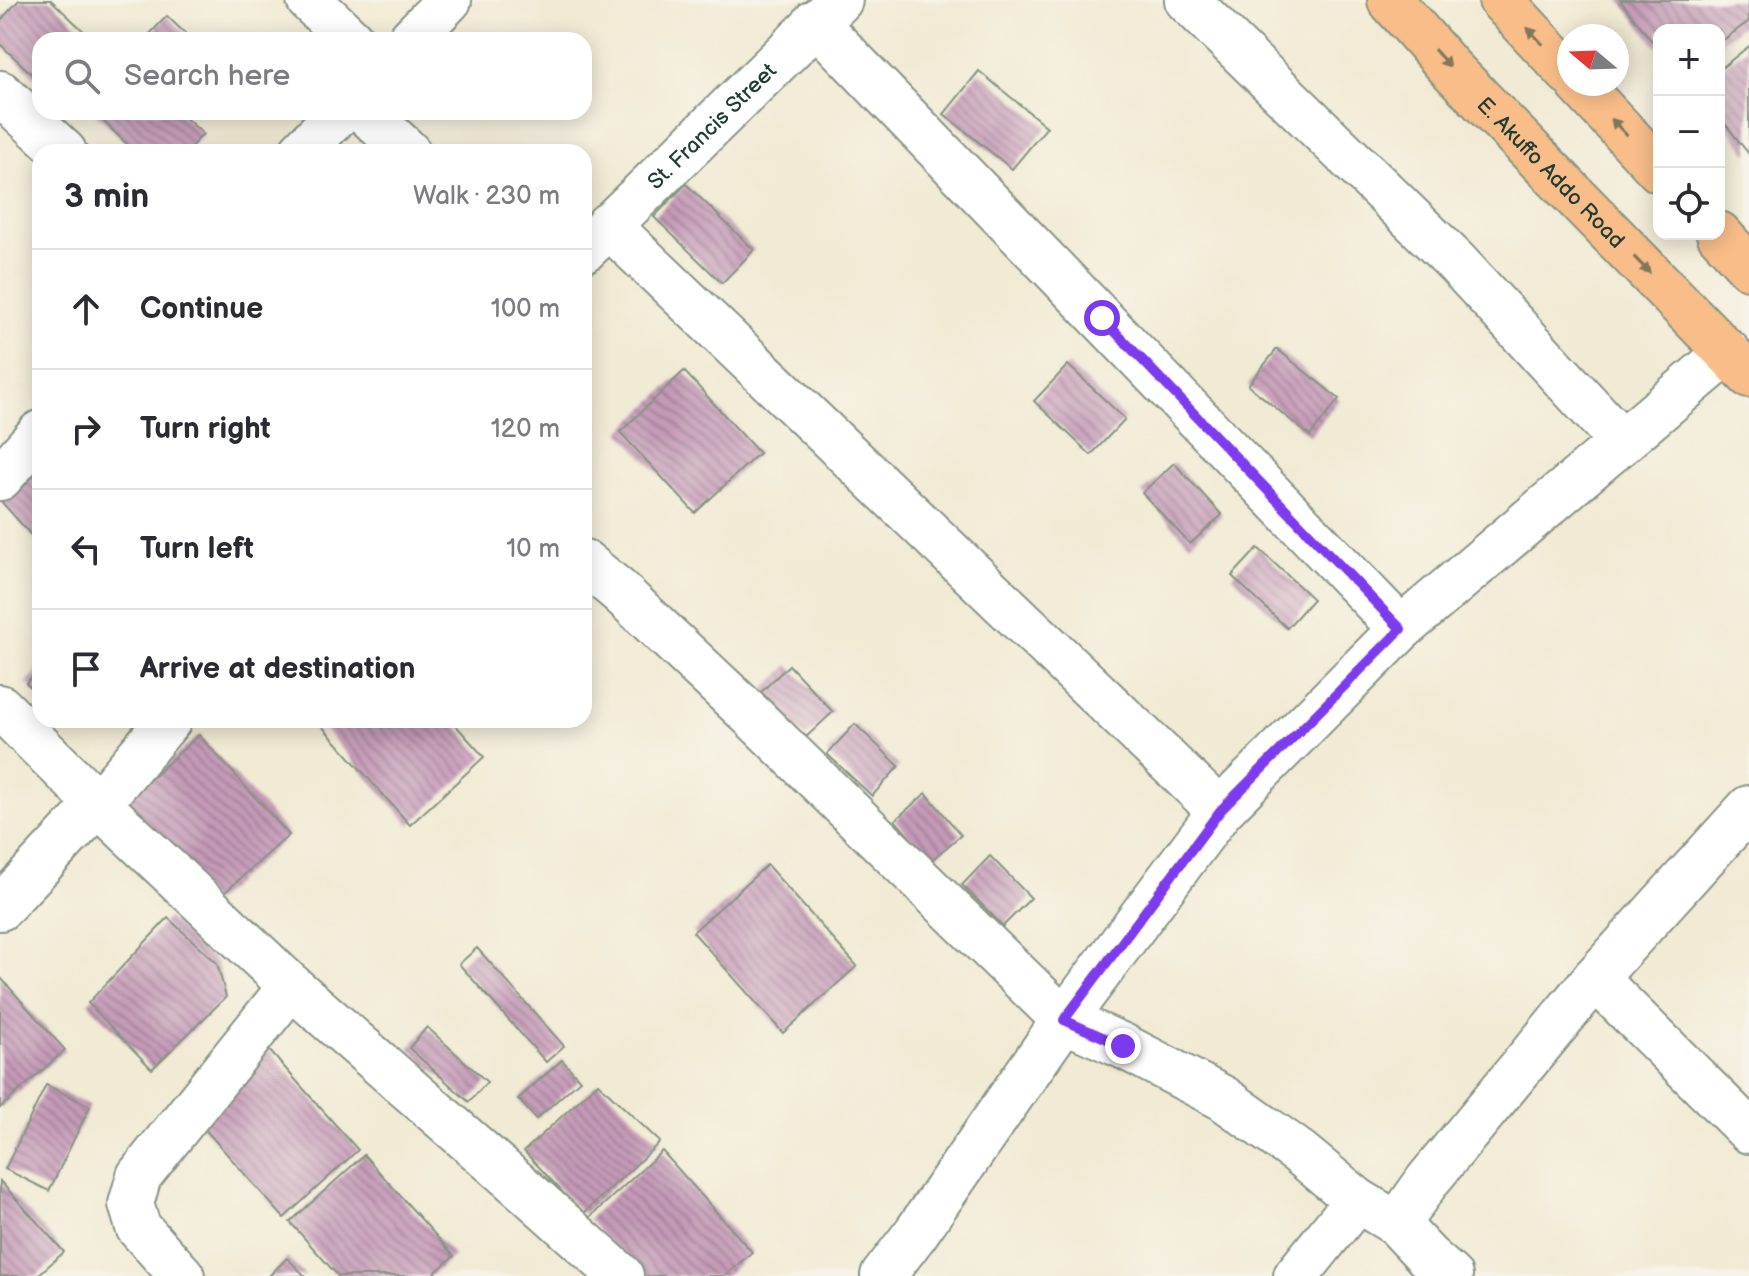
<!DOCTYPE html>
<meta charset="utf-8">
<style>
:root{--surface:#fff;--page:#f2f2f3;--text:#2b2b33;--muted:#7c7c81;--line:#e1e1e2}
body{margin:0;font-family:"Balsamiq Sans",sans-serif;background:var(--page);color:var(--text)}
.controls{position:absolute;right:24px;top:24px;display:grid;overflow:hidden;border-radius:16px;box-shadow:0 4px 20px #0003}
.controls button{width:72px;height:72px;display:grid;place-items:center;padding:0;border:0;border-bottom:2px solid var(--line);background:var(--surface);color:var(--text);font:40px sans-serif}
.compass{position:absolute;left:1557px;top:24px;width:72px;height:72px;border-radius:50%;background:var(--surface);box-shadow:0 4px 20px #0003;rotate:289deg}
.stop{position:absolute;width:24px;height:24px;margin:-18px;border:6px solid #7c3aed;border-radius:50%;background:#fff}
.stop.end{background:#7c3aed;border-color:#fff;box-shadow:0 2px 8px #0008}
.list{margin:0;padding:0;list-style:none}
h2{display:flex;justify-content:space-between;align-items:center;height:104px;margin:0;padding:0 32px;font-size:34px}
h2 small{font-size:26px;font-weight:400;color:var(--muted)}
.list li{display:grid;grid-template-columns:52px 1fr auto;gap:24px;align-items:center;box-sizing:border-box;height:120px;padding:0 32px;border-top:2px solid var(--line)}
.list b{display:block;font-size:30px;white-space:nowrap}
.list em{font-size:26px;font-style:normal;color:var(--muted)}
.icon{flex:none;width:44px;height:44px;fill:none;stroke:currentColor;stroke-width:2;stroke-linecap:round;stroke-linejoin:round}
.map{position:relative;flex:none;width:1749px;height:1276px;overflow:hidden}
.search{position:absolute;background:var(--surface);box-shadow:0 4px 20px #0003;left:32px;top:32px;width:560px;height:88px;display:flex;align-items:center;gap:20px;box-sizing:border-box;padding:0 28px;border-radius:24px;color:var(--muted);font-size:30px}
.panel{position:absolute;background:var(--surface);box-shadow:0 4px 20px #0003;left:32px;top:144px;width:560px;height:584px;border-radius:24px}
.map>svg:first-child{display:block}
</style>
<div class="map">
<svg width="1749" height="1276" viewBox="0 0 1749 1276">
<defs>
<pattern id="building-back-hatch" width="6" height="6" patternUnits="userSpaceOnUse" patternTransform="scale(2)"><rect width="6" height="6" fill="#c49ab7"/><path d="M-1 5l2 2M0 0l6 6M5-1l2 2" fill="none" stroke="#9f7f96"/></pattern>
</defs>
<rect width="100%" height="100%" fill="#f7f3e8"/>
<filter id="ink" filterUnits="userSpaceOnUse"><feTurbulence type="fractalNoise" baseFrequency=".0125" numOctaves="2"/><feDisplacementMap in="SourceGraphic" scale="16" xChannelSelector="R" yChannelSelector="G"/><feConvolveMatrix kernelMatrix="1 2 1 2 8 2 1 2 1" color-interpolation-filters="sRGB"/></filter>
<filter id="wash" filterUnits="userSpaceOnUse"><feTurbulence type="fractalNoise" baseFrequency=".006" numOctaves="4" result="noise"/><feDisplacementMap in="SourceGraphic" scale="32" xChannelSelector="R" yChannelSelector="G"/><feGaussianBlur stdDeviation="1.8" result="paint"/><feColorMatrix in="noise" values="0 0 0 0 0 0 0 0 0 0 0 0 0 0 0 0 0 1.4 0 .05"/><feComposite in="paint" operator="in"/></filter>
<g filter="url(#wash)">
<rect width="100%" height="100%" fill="#f1ead4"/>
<g id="blocks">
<g fill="url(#building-back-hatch)">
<polygon points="19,0 51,0 93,40 40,40 40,82 0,44 0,21"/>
<polygon points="1620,0 1749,0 1749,21 1719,43 1719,30 1659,30 1659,50"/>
<polygon points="167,16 192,40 144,40"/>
<polygon points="1749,46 1749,154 1719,116 1719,70"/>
<polygon points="979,71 1047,127 1012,169 944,114"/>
<polygon points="98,112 179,112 203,134 186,152 135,152 96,114"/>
<polygon points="686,184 754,250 722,283 654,217"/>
<polygon points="1277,349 1339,399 1310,436 1248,385"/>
<polygon points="1068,365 1125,419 1091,455 1034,401"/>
<polygon points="684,371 759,453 695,513 620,432"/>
<polygon points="40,449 40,545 0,500 0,486"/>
<polygon points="1174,463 1222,515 1190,544 1142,493"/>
<polygon points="1258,548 1313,599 1287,628 1232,576"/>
<polygon points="789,665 833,712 805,738 761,692"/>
<polygon points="40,668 40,696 26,683"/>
<polygon points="324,720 451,720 484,757 410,825 320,724"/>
<polygon points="855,724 899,766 872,796 827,754"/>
<polygon points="199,735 289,835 214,902 125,802"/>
<polygon points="926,793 961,835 930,861 895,820"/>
<polygon points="990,856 1031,898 1003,926 962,885"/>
<polygon points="767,865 857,966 783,1033 693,932"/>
<polygon points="168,918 217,963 226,997 152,1069 88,1003"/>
<polygon points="477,948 564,1046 546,1062 459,964"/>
<polygon points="0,977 65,1050 0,1108"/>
<polygon points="427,1027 487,1082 469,1102 409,1048"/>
<polygon points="268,1049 358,1150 284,1218 194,1117"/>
<polygon points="562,1060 580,1080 536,1119 518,1099"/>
<polygon points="598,1083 660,1142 583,1214 524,1151"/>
<polygon points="46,1085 90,1106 49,1191 5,1169"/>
<polygon points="662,1151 752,1252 725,1276 639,1276 588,1219"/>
<polygon points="364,1155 454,1256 431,1276 338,1276 290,1222"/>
<polygon points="0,1181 64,1252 37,1276 0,1276"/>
<polygon points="287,1258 305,1276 269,1276"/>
</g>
</g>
</g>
<g filter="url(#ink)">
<use href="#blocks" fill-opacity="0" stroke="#889484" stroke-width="2"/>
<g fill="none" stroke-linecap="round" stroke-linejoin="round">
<defs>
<g id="minor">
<polyline points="309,0 351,40"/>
<polyline points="1187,0 1456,262 1622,442"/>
<polyline points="815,22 1401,629"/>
<polyline points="410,40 449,0"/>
<polyline points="0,93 64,152"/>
<polyline points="365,112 408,152"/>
<polyline points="301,152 340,112"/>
<polyline points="608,225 1220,811"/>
<path id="s1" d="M584,250L840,0"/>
<polyline points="0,478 40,433"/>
<polyline points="584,562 619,591 753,717 1064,1020 1123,1046 1223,1098 1300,1153 1357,1200 1397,1224"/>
<polyline points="0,707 98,804 291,986 526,1191 621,1276"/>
<polyline points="0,908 98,804 169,720"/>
<polyline points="1595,978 1749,1131"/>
<polyline points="182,1276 138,1227 131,1204 139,1176 291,986"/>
<polyline points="883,1276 916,1233 1064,1020 1220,811 1401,629 1728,352"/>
<polyline points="1296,1276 1357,1200"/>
<polyline points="1450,1276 1427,1256 1397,1224 1428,1180 1595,978 1749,808"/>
</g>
<g id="major">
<path id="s2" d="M1390,0L1450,68L1749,375"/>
<polyline points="1501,0 1569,73"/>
<polyline points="1579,84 1659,170"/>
<polyline points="1719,234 1749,267"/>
</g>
</defs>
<use href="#minor" stroke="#889484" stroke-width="48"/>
<use href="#major" stroke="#889484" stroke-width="48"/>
<use href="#minor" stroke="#fff" stroke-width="44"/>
<use href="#major" stroke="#f8bd89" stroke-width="44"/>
</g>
<defs><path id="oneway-solid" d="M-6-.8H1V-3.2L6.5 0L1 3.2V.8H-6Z" transform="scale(2)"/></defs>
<g fill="#81775a">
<use href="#oneway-solid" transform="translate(1535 36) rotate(-133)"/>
<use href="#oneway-solid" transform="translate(1442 58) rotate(48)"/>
<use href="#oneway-solid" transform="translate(1619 127) rotate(-133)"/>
<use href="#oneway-solid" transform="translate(1642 265) rotate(46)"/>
</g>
</g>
<g fill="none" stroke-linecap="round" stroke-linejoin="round" filter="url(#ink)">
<polyline stroke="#7c3aed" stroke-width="10" points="1102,318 1401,629 1220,811 1064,1020 1123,1046"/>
</g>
<g text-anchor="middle" stroke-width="6" stroke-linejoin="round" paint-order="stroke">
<g font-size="22" fill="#1f3d34" stroke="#f7f3e8">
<text dy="8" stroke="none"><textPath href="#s1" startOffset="178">St. Francis Street</textPath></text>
<text dy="8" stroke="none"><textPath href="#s2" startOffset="236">E. Akuffo Addo Road</textPath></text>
</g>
</g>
</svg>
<div class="controls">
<button>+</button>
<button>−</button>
<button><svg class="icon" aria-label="locate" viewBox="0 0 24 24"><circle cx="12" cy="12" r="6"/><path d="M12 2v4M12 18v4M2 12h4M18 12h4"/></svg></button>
</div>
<svg class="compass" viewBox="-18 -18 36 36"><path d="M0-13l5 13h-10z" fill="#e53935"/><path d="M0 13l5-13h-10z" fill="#7c7c81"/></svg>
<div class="stop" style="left:1102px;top:318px"></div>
<div class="stop end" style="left:1123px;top:1046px"></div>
<div class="search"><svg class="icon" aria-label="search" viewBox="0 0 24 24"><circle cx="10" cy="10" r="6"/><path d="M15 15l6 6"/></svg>Search here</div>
<section class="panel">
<h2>3 min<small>Walk · 230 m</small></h2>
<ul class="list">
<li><svg class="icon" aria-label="ahead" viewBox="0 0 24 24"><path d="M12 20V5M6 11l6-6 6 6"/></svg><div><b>Continue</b></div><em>100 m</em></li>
<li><svg class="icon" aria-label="right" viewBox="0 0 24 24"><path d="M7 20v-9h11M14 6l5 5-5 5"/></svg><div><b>Turn right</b></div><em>120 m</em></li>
<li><svg class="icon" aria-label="left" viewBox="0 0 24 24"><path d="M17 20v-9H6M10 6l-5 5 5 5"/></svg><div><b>Turn left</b></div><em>10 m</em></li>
<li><svg class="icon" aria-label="arrive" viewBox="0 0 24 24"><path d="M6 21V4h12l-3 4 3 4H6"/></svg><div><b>Arrive at destination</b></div></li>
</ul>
</section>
</div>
